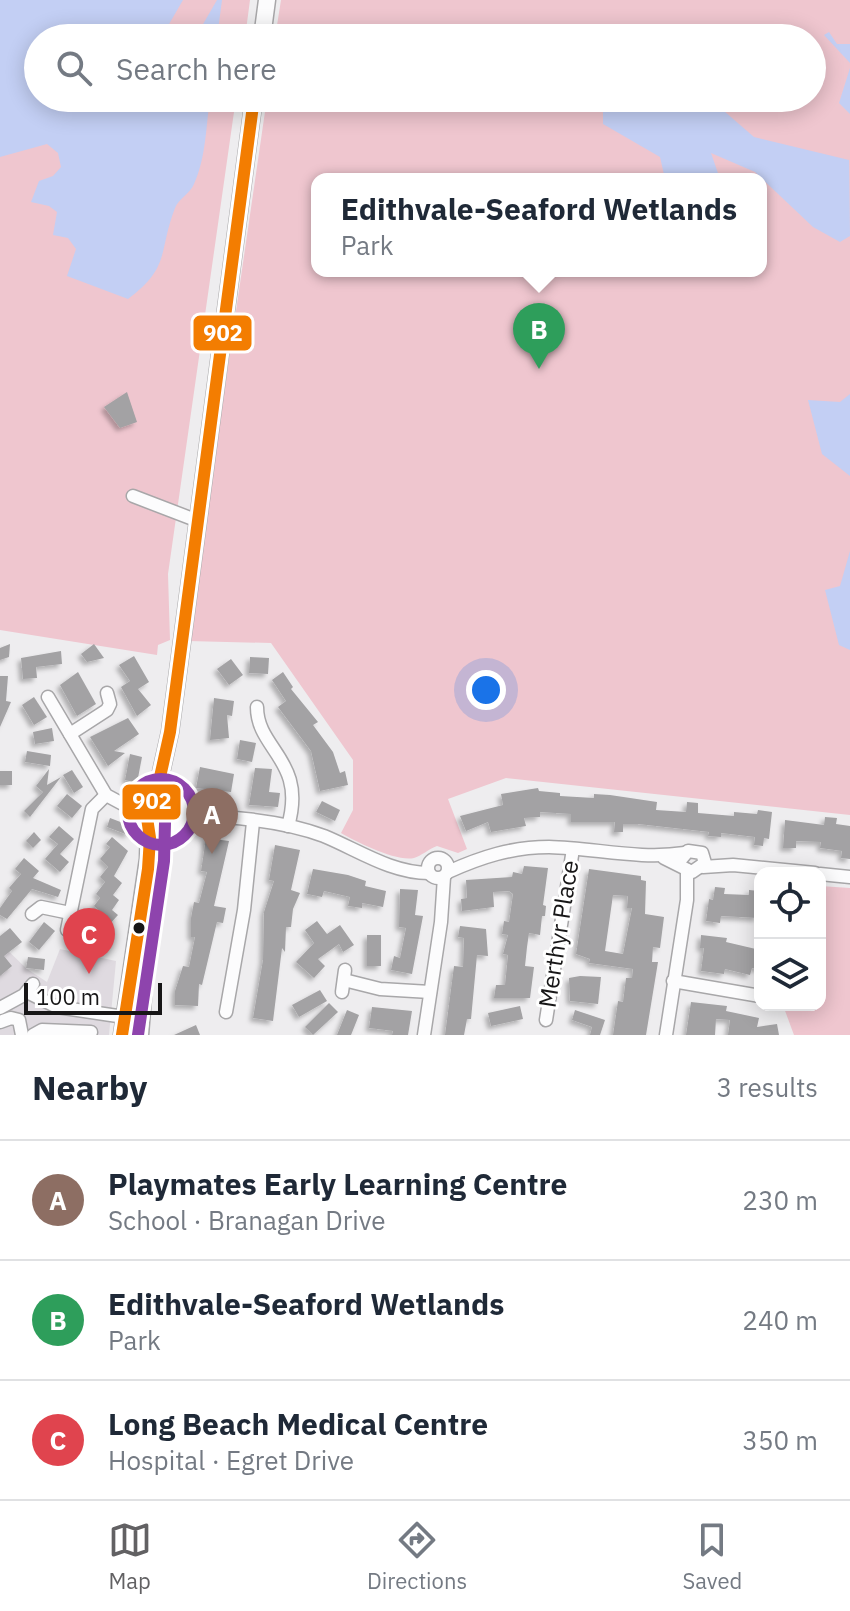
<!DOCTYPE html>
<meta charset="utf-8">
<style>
:root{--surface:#fff;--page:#f6f6f7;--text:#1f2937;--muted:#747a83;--line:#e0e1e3;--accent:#626163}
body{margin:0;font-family:"IBM Plex Sans",sans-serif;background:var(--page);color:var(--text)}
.controls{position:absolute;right:24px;bottom:24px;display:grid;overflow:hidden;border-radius:16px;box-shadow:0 4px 20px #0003}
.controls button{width:72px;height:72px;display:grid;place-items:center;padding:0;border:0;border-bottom:2px solid var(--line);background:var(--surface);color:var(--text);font:40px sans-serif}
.scale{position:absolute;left:24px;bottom:20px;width:138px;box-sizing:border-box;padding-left:8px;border:4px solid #171617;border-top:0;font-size:22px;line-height:28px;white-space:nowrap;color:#171617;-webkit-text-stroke:6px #fff;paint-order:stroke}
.you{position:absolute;left:486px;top:690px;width:28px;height:28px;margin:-20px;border:6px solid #fff;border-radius:50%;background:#1a73e8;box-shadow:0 0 0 12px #1a73e833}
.badge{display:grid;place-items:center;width:52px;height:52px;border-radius:50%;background:var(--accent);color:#fff;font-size:26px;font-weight:700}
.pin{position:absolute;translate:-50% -66px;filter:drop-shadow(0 2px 4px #0008)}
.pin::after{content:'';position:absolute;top:42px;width:28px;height:24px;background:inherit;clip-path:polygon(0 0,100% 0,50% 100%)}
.popup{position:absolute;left:311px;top:173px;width:456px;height:104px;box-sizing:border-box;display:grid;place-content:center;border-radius:16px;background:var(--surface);filter:drop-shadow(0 2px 6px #0005);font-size:26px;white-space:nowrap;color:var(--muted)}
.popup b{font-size:30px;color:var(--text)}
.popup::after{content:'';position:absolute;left:50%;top:100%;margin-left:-16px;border:16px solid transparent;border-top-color:var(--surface)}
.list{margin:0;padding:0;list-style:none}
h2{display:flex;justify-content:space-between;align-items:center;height:104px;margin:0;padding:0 32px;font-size:34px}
h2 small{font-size:26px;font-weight:400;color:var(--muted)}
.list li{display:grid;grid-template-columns:52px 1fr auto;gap:24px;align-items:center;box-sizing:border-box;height:120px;padding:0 32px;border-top:2px solid var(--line)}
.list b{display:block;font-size:30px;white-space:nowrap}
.list p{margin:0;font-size:26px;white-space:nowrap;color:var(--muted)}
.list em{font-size:26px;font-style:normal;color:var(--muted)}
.icon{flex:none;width:44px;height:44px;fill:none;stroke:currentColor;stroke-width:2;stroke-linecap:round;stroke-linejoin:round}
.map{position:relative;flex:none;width:850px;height:1035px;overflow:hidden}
.search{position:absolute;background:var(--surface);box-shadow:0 4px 20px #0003;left:24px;right:24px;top:24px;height:88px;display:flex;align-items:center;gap:20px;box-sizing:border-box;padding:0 28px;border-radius:44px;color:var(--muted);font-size:30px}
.sheet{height:464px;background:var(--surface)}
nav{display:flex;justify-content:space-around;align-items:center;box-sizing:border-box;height:112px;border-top:2px solid var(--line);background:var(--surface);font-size:22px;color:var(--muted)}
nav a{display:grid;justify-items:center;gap:4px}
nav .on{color:var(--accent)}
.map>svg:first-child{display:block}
</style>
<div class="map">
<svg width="850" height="1035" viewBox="0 0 850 1035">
<defs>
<filter id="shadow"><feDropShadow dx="-3.5" dy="3.5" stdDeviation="2" flood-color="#0004"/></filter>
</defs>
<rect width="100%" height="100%" fill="#eeedef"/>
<polygon fill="#dfdae0" points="0,943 27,969 47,982 60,949 116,961 109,1035 0,1035"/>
<g fill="#efc6cf" fill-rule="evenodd">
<polygon points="0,0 250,0 245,38 38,38 38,98 236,98 168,574 170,640 158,645 157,655 0,630"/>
<path d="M281,0H850V815L506,778L448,799L467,849L458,853L437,846C429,849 421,856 414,858C396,862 357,842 341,833L353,810V760L271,643L188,641L267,98H812V38H275ZM317,179H761V271H317Z"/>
<polygon points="820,886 850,888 850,1035 794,1035 784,1008 820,1005"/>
</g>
<g fill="#c3cff4">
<path d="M0,0H183L161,38H38V98H210C206,126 206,158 194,184C190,194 179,198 175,208C158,252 171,267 128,299L67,276L76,249L68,238L53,235L57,212L49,206L31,202L39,181L53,176L61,167L58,153L47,144L0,157Z"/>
<polygon points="217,0 222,0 217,38 195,38"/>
<polygon points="829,32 837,44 850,44 850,63 824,35"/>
<polygon points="850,68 850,114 839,103"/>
<polygon points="603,98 709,98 754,137 849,160 850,236 840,242 813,227 755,172 711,153 720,179 665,179 660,157 603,124"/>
<polygon points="850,394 850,476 822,454 808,400 840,402"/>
<polygon points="850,551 850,650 839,645 825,590 840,586"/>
</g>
<g fill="#a3a2a4" fill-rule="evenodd" filter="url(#shadow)">
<polygon points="127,392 137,422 120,428 104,407"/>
<polygon points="10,644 9,657 0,660 0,648"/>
<polygon points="94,644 104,658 87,662 81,654"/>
<polygon points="61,651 62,664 36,667 37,678 23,679 21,658"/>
<polygon points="134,656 149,682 138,689 151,705 137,716 121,687 130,681 119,665"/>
<polygon points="250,657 269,658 268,674 249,673"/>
<polygon points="231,659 243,675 229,685 217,669"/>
<polygon points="78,672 96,704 77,716 60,685"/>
<polygon points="283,672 293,687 291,689 318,722 313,725 333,752 340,773 345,771 348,785 320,791 311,751 278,707 286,701 272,680"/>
<polygon points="0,676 8,676 6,701 11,702 0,727"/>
<polygon points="34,697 47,717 34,725 22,705"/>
<polygon points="214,698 234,701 232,716 227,715 229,738 210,740"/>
<polygon points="128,718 139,734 114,751 125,753 108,766 90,737"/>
<polygon points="52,728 54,741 35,744 33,732"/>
<polygon points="240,740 256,743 252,762 237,759"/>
<polygon points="27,751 51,755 50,766 25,762"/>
<polygon points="130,754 142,757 137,783 125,780"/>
<polygon points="200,767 234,774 231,792 196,788"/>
<polygon points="255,768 272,769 269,792 280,793 278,807 249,805"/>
<polygon points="49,769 47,785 61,777 47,795 44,793 47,795 30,817 24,811 43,792 36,786"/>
<polygon points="72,770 83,787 74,793 63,775"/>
<rect x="0" y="771" width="12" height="14"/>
<polygon points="538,788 539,791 560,793 560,796 594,798 594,794 610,795 657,802 656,810 686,812 687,802 698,803 698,813 734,816 734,812 757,814 758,810 772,812 769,839 764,838 763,846 754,845 755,837 721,833 721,837 708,836 709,832 638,824 623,824 623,832 614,832 615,822 571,822 571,814 540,812 540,817 524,818 526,826 491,832 488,822 466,831 460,816 503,805 501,794"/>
<polygon points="67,794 82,806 72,818 57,806"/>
<polygon points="322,801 340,810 335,821 316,812"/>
<polygon points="825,817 837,818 836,824 850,826 850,859 841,858 842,851 820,848 821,842 796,841 796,848 783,848 785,820 824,825"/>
<polygon points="110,818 131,826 128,835 107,827"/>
<polygon points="59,826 74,839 60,854 69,862 60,872 45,859 58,844 49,837"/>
<polygon points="34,832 41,840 33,848 26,841"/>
<polygon points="112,837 128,851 114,876 122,883 113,895 119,900 112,910 118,915 108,926 114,931 94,961 77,947 97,931 91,926 102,913 94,906 100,898 96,894 105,882 100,877 108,867 100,859 110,847 106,844"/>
<polygon points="206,838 229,841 214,906 226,908 223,923 217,922 202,985 199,984 198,1006 175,1005 175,991 183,966 189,967 195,937 191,937 191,918 194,902 199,903 207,872 201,871"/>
<polygon points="275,845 300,850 291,890 300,893 293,909 291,927 286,927 285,952 282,948 273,1021 253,1018 263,960 264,912 274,881 269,880"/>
<polygon points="24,858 39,871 33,878 61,890 58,897 32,889 7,919 0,915 0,908 12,891 9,888 21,874 15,869"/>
<polygon points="524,866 548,868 543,905 546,906 545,916 542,916 540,935 529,933 527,947 525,966 534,967 530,998 494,998 496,985 505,985 508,955 503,954 508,935 502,934 504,921 509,922 513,894 509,891 493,892 494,907 462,911 461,899 467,898 466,880 512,877 513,872 522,874"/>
<polygon points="313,869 348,875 366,881 365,886 386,891 383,907 362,903 362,908 348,906 350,897 324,891 322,897 307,894"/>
<path d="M589,869L641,876V880L646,881L645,914L664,917L660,948L653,947L652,962H658L646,1035H613L618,1001L623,1002L626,978H632L633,969L589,963L590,959L576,954ZM613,895L628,896L627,908H632L623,954L605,951Z"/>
<polygon points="715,887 725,888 724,894 749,895 749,890 760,891 758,918 721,916 720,923 706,921 709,899 713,900"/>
<polygon points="400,889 418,890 415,915 423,916 412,974 391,970 394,956 400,958 406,928 399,927"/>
<polygon points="317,921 327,934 340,925 354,945 343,952 339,944 318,959 325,966 314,978 296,962 314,943 305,930"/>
<polygon points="44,922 55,931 39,950 29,942"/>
<polygon points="460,926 486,929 488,956 477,955 471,1019 467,1019 464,1035 445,1035 454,966 463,967 464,938 458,937"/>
<polygon points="10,928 22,942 4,956 12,966 0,976 0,936"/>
<rect x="367" y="935" width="14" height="31"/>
<polygon points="701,935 727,938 726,942 760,950 760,969 752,968 750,975 725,969 724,974 701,971 704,948 700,948"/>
<polygon points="28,957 45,959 44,970 26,968"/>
<polygon points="580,976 601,977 598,1004 570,1001 569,978"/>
<polygon points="320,990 327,1001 299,1017 292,1005"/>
<polygon points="691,1002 727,1006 726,1011 759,1018 757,1027 777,1024 779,1035 728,1035 730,1020 716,1019 715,1035 686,1035"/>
<polygon points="329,1003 338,1012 313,1035 305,1027"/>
<polygon points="520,1006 523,1019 491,1026 488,1013"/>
<polygon points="372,1007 412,1011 408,1035 392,1035 393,1031 369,1028"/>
<polygon points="347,1010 359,1015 351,1035 337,1035"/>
<polygon points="575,1010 605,1020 600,1035 590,1035 592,1027 572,1020"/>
<polygon points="196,1025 200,1035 174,1035"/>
</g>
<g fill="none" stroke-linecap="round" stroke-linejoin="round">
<defs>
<g id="minor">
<polyline points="133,496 198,521"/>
<polyline points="48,697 106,795 145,816"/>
<path d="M257,707C257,750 307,760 288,826"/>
<polyline points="70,734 107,710 110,704 107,693"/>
<polyline points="126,805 148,801"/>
<polyline points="177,805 203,814"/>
<path d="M176,821C214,811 287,822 324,836C358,850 391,873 429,873"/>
<circle cx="438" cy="868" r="10"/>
<polyline points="664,858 692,872 705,863 702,853 688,851 682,858"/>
<polyline points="703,867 733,865 815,873"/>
<path d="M448,872C481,857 512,847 549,847C595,848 639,860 685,853"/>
<polyline points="820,874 850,877"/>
<polyline points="32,914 41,907 70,913"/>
<polyline points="67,930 92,809 106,795"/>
<polyline points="344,980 380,989 430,992"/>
<polyline points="673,981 760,996"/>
<polyline points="27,992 57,1007 131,1018"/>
<polyline points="342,992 345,970"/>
<polyline points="0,1008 24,995 33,984"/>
<polyline points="226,1012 244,910 253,822"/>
<polyline points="546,1020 573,849"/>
<polyline points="0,1022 11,1018 19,1020 22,1035"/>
<polyline points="33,1035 42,1030 91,1032"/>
<polyline points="424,1035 441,922 444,877"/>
<polyline points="666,1035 687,900 687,870"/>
</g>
<g id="highway">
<polyline points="262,38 267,0"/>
<polyline points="156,795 170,732 254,98"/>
<circle cx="161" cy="812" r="17"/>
<polyline points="157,864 168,827"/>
<polyline points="122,1035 148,859 149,823"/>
<polyline points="140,1035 150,911"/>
</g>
</defs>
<use href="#minor" stroke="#a8a7a9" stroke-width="15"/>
<use href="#highway" stroke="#a8a7a9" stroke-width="19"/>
<use href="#minor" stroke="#fcfcfd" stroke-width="12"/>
<use href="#highway" stroke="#fcfcfd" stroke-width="16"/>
<defs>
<polyline id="bus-1" points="122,1035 148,869 150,838 146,811 156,795 170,732 254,98"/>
<g id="bus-2">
<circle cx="161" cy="812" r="33"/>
<polyline points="138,1035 164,861 165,823"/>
</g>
</defs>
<use href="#bus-1" stroke="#fff" stroke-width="18"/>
<use href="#bus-2" stroke="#fff" stroke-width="18"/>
<use href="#bus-1" stroke="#f37d01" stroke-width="12"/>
<use href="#bus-2" stroke="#8e44ad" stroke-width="12"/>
</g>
<circle fill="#171617" stroke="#fff" stroke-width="3" cx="139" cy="928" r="7"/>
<g text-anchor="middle" stroke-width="6" stroke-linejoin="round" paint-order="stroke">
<g font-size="24" fill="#171617" stroke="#fff">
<text transform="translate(559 934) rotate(-81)" y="8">Merthyr Place</text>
</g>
</g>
<g stroke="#fff" stroke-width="3">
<rect x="192" y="314" width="61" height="38" rx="8" fill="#f37d01"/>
<rect x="121" y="783" width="61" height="38" rx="8" fill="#f37d01"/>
</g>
<g font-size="22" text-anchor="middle" font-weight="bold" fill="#fff">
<text x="223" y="341">902</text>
<text x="152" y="809">902</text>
</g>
</svg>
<div class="controls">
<button><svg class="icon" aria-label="locate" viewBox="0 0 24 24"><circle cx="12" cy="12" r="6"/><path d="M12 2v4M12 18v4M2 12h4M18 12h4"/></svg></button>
<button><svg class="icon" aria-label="layers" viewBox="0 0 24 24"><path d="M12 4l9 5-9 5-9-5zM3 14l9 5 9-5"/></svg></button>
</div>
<div class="scale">100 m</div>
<div class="you"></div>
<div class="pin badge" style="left:212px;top:854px;background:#8d6e63">A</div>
<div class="pin badge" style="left:539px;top:369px;background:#2e9e5b">B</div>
<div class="popup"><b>Edithvale-Seaford Wetlands</b>Park</div>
<div class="pin badge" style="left:89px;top:974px;background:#e0444e">C</div>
<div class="search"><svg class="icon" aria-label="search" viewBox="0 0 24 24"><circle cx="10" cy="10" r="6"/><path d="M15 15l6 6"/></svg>Search here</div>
</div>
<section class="sheet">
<h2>Nearby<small>3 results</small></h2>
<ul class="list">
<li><span class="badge" style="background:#8d6e63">A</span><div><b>Playmates Early Learning Centre</b><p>School · Branagan Drive</p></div><em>230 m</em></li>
<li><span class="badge" style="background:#2e9e5b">B</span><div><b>Edithvale-Seaford Wetlands</b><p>Park</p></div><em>240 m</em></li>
<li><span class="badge" style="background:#e0444e">C</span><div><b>Long Beach Medical Centre</b><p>Hospital · Egret Drive</p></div><em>350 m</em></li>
</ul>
</section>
<nav>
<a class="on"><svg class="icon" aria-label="map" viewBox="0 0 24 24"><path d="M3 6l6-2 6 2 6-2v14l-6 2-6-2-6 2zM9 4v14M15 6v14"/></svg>Map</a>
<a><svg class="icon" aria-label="directions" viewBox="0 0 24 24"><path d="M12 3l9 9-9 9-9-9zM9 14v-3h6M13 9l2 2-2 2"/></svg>Directions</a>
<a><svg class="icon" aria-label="saved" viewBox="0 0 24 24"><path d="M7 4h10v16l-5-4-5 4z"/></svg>Saved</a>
</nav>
